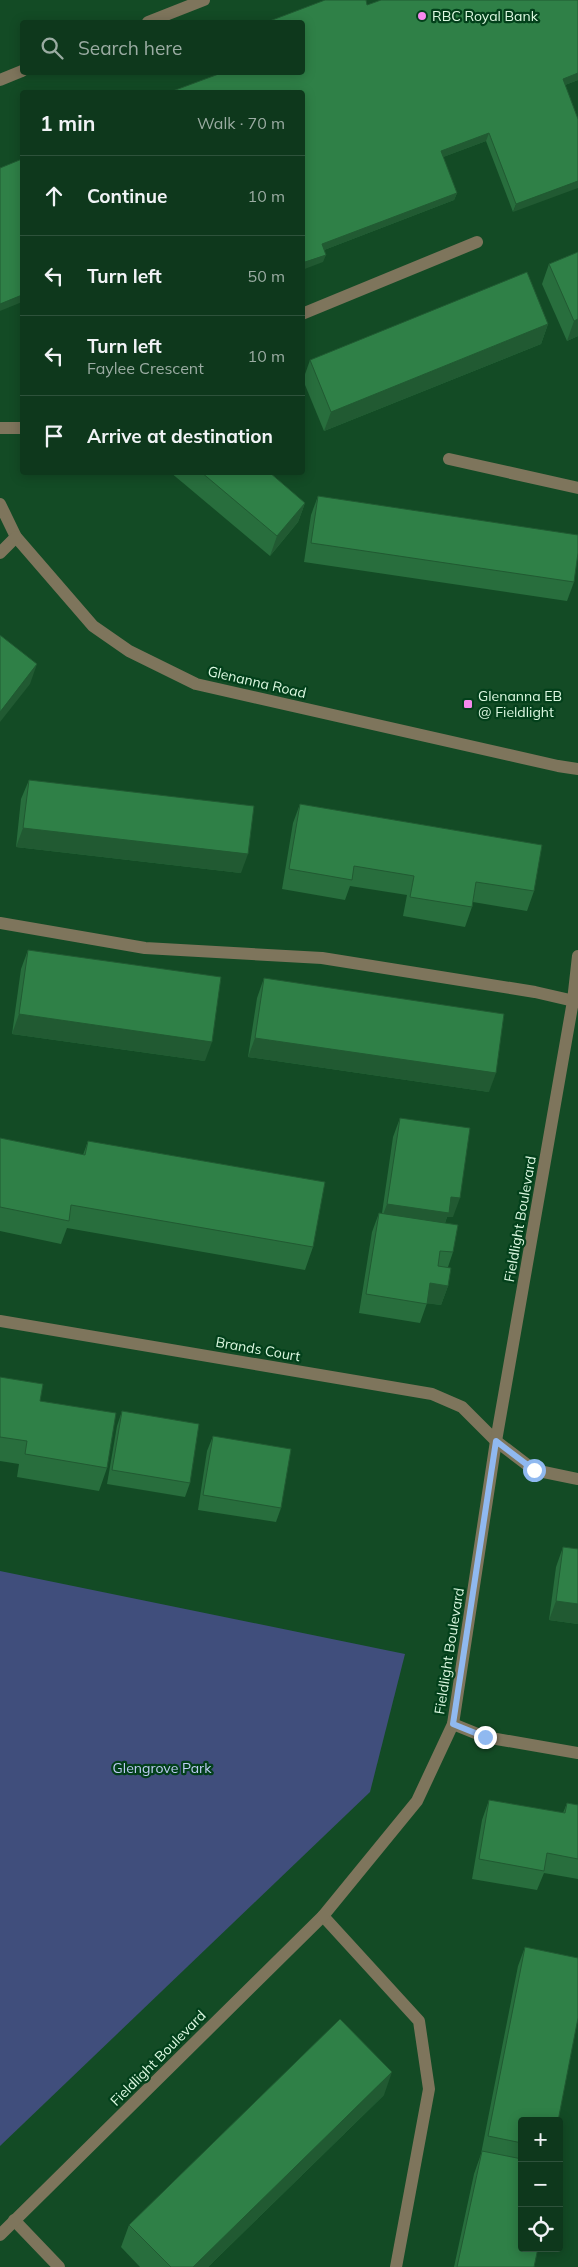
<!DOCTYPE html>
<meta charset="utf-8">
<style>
:root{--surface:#0e381c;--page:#173f25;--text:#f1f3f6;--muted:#9baca3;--line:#2e523b}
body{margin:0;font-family:Mulish,sans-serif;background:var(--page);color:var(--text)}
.controls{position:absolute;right:15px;bottom:15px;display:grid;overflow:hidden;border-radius:5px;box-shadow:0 2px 12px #0003}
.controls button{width:45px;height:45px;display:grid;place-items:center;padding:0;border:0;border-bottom:1px solid var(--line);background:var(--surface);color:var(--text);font:25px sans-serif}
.stop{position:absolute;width:15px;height:15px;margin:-11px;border:4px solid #90b9f0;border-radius:50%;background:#fff}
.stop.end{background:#90b9f0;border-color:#fff;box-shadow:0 1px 5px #0008}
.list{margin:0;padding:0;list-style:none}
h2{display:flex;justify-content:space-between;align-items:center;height:65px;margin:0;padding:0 20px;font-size:21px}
h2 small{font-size:16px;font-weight:400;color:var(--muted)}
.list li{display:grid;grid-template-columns:32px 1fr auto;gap:15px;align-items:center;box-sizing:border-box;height:80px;padding:0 20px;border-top:1px solid var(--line)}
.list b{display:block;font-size:19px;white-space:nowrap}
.list p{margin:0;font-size:16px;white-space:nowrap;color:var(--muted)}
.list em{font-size:16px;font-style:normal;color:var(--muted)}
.icon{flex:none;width:28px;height:28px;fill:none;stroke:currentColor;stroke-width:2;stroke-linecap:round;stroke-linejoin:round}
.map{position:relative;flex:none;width:578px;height:2267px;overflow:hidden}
.search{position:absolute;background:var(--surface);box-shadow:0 2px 12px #0003;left:20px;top:20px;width:285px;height:55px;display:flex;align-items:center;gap:12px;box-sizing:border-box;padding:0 18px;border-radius:5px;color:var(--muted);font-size:19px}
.panel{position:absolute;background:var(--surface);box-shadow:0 2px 12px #0003;left:20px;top:90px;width:285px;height:385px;border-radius:5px}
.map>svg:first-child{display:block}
</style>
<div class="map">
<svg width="578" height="2267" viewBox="0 0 578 2267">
<rect width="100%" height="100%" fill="#134b25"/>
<polygon fill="#404e7c" points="0,1571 405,1654 370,1792 0,2146"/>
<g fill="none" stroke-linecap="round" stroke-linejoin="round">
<g stroke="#7e755c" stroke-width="12">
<polyline points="148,22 204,0"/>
<polyline points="0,80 22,71"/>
<polyline points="302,314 477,242"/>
<polyline points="0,428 22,428"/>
<polyline points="449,459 578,488"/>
<polyline points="0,504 16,537 93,626 129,651 196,684 558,766 578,769"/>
<polyline points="0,553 16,537"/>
<polyline points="0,923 145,948 322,958 535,992 578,1002"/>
<polyline points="0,1321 432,1394 462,1407 496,1441 534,1470 578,1479"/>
<polyline points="453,1724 485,1737 578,1753"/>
<polyline points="323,1916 419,2021 429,2089 396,2267"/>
<polyline points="14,2220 59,2267"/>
<polyline points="0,2235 323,1916 417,1801 453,1724 496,1441 573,1001 578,956"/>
</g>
</g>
<g fill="#286e3d">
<polygon points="578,0 578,80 565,85 513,212 486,141 443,157 457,193 454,200 324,250 323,262 302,72 367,5"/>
<polygon points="578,252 578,336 567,341 542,284 549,264"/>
<polygon points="548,324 541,344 324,431 303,380 310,360"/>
<polygon points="170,472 269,472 305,503 298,522 270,556"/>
<polygon points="318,496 574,582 567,601 304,562 311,515"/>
<polygon points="29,780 241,873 16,847 21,799"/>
<polygon points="300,804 534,891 527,911 473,902 472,907 465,927 403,916 407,895 350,886 345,900 282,889 293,823"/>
<polygon points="28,950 205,1061 12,1034 21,969"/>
<polygon points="264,978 489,1092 248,1057 257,998"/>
<polygon points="400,1118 453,1217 447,1217 445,1223 453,1252 448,1267 448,1286 441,1305 427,1303 420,1323 359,1313 372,1232 379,1213 382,1213 393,1137"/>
<polygon points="0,1138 83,1155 88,1141 313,1247 305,1270 67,1228 61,1244 0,1231"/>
<polygon points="0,1377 40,1401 107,1468 99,1491 17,1477 19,1464 0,1461"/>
<polygon points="122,1411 190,1483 185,1497 107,1484 117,1426"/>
<polygon points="213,1436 281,1508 276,1522 198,1510 207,1451"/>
<polygon points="563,1547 578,1549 578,1624 549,1620 556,1567"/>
<polygon points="489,1800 563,1813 567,1803 578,1805 578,1879 544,1873 537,1890 472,1879 482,1820"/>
<polygon points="525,1947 522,2121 522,2248 534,2267 454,2267 474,2174 481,2154 518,1966"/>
<polygon points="384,2095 208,2267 140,2267 121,2247 129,2225"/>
</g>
<g fill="#215a32">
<polygon points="578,73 578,80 560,87 563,79"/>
<polygon points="489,133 486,141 438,159 441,151"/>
<polygon points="578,181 578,188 513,212 516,204"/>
<polygon points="457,193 454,200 319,252 322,244"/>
<polygon points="326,255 323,262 302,270 302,263"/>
<polygon points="22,295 22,302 0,311 0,304"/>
<polygon points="578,319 578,336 567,341 574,321"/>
<polygon points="548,324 541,344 324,431 331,412"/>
<polygon points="305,503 298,522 270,556 277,536"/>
<polygon points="37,664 30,684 0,722 0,712"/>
<polygon points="23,828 248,854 241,873 16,847"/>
<polygon points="19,1014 212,1042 205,1061 12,1034"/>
<polygon points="255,1038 496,1073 489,1092 248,1057"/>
<polygon points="451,1197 460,1198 453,1217 447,1217 442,1232 380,1223 387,1204"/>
<polygon points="430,1283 448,1286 441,1305 423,1303"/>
<polygon points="556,1601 578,1604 578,1624 549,1620"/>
<polygon points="392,2072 384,2095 208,2267 193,2267"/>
</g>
<g fill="#2f8047" stroke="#215a32">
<polygon points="325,0 366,0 367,5 381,0 578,0 578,73 563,79 578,119 578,181 516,204 489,133 441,151 457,193 322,244 326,255 302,263 302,92 170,92 224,72 302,72 302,22 267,22"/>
<polygon points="22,159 22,295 0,304 0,168"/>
<polygon points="578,252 578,319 574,321 549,264"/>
<polygon points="527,272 548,324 331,412 310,360"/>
<polygon points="201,472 269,472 305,503 277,536"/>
<polygon points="318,496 578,535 578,553 574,582 311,543"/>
<polygon points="0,635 37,664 0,712"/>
<polygon points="29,780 254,806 248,854 23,828"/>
<polygon points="300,804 542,845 534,891 476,882 472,907 410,897 414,876 354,866 352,880 289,869"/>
<polygon points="28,950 221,977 212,1042 19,1014"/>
<polygon points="264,978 504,1014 496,1073 255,1038"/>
<polygon points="400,1118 470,1128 460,1198 451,1197 449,1213 387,1204"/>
<polygon points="0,1138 85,1155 88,1141 325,1182 313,1247 71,1205 69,1221 0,1207"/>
<polygon points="379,1213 458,1225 453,1252 440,1251 438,1266 451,1268 448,1286 430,1283 427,1304 366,1294"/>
<polygon points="0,1377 43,1384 40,1401 116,1413 107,1468 25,1454 27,1441 0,1437"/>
<polygon points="122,1411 199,1424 190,1483 112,1470"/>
<polygon points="213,1436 291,1449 281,1508 203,1495"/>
<polygon points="563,1547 578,1549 578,1604 556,1601"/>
<polygon points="489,1800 565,1813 567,1803 578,1805 578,1859 547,1853 544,1871 479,1859"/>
<polygon points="525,1947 578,1958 578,2018 558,2121 522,2121 522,2143 488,2136"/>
<polygon points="340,2019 392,2072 193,2267 171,2267 129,2225"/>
<polygon points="482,2151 522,2159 522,2248 538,2248 534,2267 457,2267"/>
</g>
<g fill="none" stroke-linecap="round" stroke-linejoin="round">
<polyline stroke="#90b9f0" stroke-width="6" points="485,1737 453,1724 496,1441 534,1470"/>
</g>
<g fill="#f688ed" stroke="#03401b" stroke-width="2">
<circle cx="422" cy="16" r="5"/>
<rect x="463" y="699" width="10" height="10" rx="2.5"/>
</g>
<g text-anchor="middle" stroke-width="4.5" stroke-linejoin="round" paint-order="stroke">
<g font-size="14" fill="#ddf9e2" stroke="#03401b" text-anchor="start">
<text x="432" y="21">RBC Royal Bank</text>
<text x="478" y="701">Glenanna EB<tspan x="478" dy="16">@ Fieldlight</tspan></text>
</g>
<g font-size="14" fill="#ddf9e2" stroke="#03401b">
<text transform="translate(257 682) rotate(13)" y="5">Glenanna Road</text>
<text transform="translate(520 1219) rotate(-80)" y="5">Fieldlight Boulevard</text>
<text transform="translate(258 1349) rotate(10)" y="5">Brands Court</text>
<text transform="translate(449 1651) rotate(-81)" y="5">Fieldlight Boulevard</text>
<text transform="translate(158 2058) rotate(-45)" y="5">Fieldlight Boulevard</text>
</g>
<g font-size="14" fill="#bfcdf6" stroke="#03401b">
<text x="162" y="1773">Glengrove Park</text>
</g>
</g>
</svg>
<div class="controls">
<button>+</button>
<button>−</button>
<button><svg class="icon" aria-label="locate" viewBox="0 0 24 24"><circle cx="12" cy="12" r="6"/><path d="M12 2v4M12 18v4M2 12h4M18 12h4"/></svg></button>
</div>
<div class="stop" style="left:534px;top:1470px"></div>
<div class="stop end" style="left:485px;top:1737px"></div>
<div class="search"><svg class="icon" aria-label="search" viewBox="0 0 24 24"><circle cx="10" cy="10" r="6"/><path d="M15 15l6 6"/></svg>Search here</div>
<section class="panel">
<h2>1 min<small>Walk · 70 m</small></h2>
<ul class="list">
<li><svg class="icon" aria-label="ahead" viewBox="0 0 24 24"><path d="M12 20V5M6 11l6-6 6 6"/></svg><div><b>Continue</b></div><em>10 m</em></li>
<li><svg class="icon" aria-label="left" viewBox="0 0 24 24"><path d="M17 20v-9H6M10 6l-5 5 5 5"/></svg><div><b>Turn left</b></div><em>50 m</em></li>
<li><svg class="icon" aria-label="left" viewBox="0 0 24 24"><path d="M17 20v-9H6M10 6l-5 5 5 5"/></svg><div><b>Turn left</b><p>Faylee Crescent</p></div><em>10 m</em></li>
<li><svg class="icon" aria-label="arrive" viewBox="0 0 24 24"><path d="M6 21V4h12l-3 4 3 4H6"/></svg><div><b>Arrive at destination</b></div></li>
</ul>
</section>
</div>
